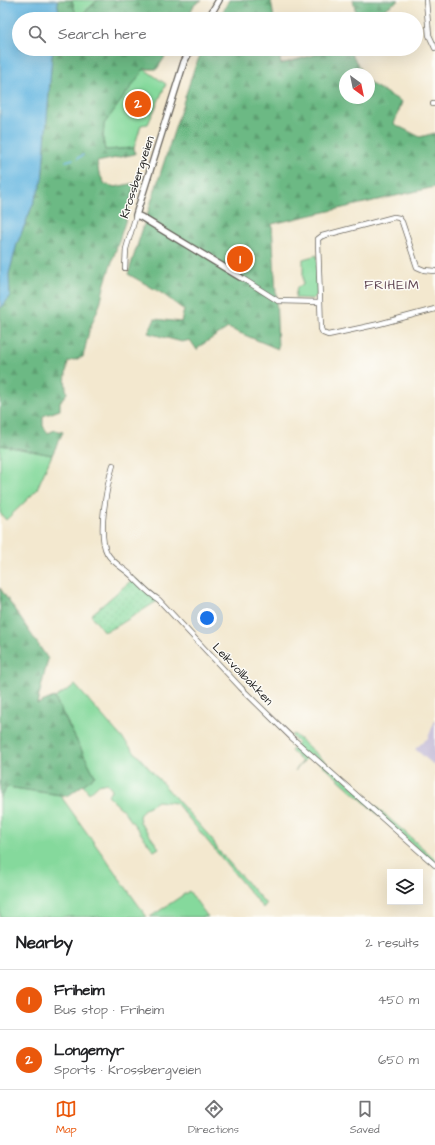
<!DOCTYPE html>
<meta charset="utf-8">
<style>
:root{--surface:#fff;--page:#f2f2f2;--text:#202124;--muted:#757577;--line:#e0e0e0;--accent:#ea580c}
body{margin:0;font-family:"Architects Daughter",sans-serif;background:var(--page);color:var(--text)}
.controls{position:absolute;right:12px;bottom:12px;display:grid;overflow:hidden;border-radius:0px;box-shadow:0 4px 16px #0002}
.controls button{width:36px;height:36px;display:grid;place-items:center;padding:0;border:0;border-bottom:1px solid var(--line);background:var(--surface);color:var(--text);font:20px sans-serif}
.compass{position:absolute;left:339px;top:68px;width:36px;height:36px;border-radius:50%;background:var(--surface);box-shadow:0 4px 16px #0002;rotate:147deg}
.you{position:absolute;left:207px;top:618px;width:14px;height:14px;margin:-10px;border:3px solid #fff;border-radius:50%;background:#1a73e8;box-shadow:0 0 0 6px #1a73e833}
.badge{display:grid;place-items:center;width:26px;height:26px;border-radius:50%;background:var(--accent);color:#fff;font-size:13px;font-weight:700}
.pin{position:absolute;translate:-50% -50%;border:2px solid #fff;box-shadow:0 1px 4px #0006}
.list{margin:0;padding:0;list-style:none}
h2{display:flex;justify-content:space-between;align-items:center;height:52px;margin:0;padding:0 16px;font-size:17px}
h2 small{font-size:13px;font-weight:400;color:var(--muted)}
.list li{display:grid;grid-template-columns:26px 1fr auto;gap:12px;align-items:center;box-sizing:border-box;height:60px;padding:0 16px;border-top:1px solid var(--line)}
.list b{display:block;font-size:15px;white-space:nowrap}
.list p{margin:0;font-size:13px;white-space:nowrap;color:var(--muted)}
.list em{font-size:13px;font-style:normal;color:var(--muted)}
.icon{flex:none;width:22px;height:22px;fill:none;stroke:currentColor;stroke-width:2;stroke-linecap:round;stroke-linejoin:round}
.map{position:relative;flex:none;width:435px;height:917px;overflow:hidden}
.search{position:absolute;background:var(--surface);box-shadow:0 4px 16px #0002;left:12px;right:12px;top:12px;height:44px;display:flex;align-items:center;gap:10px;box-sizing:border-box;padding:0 14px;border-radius:22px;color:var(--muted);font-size:15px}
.sheet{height:172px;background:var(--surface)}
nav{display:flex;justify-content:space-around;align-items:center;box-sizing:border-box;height:56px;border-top:1px solid var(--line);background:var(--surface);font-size:11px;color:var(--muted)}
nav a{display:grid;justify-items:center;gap:2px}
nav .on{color:var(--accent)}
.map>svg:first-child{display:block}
</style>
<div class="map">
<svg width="435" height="917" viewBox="0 0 435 917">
<defs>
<pattern id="forest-firs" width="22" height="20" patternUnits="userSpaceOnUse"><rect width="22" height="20" fill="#6cb984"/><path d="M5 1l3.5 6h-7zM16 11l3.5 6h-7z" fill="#5d9e71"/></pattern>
<pattern id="garden-dots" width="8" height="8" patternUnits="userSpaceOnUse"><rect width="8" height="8" fill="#85d99c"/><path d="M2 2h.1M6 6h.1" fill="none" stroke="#72ba86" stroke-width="1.8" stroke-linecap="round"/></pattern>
</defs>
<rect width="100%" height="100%" fill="#fdfcf7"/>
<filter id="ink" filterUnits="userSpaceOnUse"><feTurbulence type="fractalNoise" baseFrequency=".025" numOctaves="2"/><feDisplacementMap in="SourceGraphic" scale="8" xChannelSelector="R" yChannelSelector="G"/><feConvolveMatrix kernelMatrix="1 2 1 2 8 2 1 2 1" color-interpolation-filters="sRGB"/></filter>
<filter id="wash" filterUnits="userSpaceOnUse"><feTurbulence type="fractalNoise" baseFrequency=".012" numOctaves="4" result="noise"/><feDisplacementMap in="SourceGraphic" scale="16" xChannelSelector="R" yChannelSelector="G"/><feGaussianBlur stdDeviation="0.9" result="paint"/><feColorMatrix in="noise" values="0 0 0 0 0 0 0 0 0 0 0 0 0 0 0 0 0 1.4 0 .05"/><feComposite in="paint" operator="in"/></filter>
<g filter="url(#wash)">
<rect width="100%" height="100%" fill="#f3e8cf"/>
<polygon fill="#c7c0d9" points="435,720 435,766 415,749 428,738"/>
<g fill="#85d99c" stroke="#507a5c">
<polygon points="72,0 98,0 81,15 76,15"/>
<polygon points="144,69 166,84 148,124 141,125 134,148 105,150 103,139 104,124"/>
<polygon points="317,255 318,294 313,299 295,298 297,287 303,285 303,259"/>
<polygon points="0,445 52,455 36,491 6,520 0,513"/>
<polygon points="75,685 212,839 218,850 266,904 263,908 176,803 157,801 143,810 139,816 140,822 159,848 154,851 123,810 108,796 112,789 107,783 98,785 89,793 83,785 95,776 55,698"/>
<polygon points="294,734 435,859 435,865 310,754 295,771 302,762 291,751 298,743 291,736"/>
<polygon points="7,787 60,795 147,917 0,917 0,798"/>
<polygon points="189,891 208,917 150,917"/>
</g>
<g fill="url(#forest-firs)" stroke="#446a50">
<polygon points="57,0 72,0 76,15 82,15 98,0 202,0 194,5 187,19 60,19"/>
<polygon points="229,0 271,0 274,19 219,19"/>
<polygon points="353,0 399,0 372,17 357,17"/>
<path d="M54,49H170L157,69H144L104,124L103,139L105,150L134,148L135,154L97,162L99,173L105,184L115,187L135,183L126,219L105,283L100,304L89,331L83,357L68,362C66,373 64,382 67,393L60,402V410L43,416V426L48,433L55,430L63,432L52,455L0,445V309L10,297L9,274L17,244L42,182L52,56Z"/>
<polygon points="203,49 278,49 281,64 335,49 348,49 364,74 345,74 345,98 369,98 369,81 371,84 402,102 394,124 420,137 435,133 435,187 272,224 276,294 278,349 228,328 200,346 197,350 190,340 182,342 148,333 155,319 181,322 184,310 163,294 128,274 194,69"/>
<polygon points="0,588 48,659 37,704 54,697 95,776 68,796 7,787 0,798"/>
</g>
<polygon fill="url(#garden-dots)" stroke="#507a5c" points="134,578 159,600 119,625 104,632 91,615"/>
<polygon fill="#66b7e1" stroke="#416a7e" points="0,0 57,0 60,19 19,19 19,49 54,49 52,56 42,182 17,244 9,274 10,297 0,309"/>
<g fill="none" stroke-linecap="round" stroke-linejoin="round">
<g stroke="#66b7e1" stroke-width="1.5">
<polyline points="78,158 83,155"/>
<polyline points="66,161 73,159"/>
</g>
</g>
</g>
<g filter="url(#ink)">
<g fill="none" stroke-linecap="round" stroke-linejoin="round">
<defs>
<g id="minor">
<polyline points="426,0 429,35 435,48"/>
<polyline points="433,104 435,104"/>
<polyline points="125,268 126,249 136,215"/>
<polyline points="435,271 424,270 417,267 402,222 399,218 394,217 322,236 318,239 318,241 321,329 323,333 328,335 379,324 435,309"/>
<polyline points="240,277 278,301 319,302"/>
<path d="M113,465C107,485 97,534 107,553C113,564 126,569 134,578C143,587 148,593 159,600L241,688L291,737L435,865"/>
</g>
<g id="tertiary">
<polyline points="208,19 219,0"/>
<polyline points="191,49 184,62 136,215 141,217 240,277"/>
</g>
</defs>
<use href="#minor" stroke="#67635b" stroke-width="6"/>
<use href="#tertiary" stroke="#67635b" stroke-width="8"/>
<use href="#minor" stroke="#fff" stroke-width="4.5"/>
<use href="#tertiary" stroke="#fff" stroke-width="5.5"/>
</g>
</g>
<g text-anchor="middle" stroke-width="3" stroke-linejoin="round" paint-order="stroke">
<g font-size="12" fill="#1c1c1c" stroke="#fdfcf7">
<text transform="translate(137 177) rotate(-72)" y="4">Krossbergveien</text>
<text transform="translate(243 674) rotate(46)" y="4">Leikvollbakken</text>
</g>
<g font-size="13" letter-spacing="1" fill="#614653" stroke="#fdfcf7">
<text x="392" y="289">FRIHEIM</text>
</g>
</g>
</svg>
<div class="controls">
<button><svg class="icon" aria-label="layers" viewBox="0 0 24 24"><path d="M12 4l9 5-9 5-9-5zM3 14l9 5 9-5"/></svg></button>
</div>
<svg class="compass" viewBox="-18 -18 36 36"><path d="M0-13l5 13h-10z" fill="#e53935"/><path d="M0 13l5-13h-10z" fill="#757577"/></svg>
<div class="you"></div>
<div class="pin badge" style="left:240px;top:259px">1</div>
<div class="pin badge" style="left:138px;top:104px">2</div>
<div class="search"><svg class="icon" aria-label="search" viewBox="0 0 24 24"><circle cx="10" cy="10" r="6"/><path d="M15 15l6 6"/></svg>Search here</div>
</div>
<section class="sheet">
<h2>Nearby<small>2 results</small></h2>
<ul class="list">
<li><span class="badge">1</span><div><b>Friheim</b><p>Bus stop · Friheim</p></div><em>450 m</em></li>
<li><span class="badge">2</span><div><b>Longemyr</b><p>Sports · Krossbergveien</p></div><em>650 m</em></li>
</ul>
</section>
<nav>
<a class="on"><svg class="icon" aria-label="map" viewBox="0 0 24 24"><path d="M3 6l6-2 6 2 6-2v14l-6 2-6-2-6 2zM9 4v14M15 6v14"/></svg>Map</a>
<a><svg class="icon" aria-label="directions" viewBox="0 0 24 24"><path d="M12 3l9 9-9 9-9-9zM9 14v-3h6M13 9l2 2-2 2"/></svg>Directions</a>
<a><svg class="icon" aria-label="saved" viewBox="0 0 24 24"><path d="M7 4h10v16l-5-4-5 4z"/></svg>Saved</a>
</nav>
